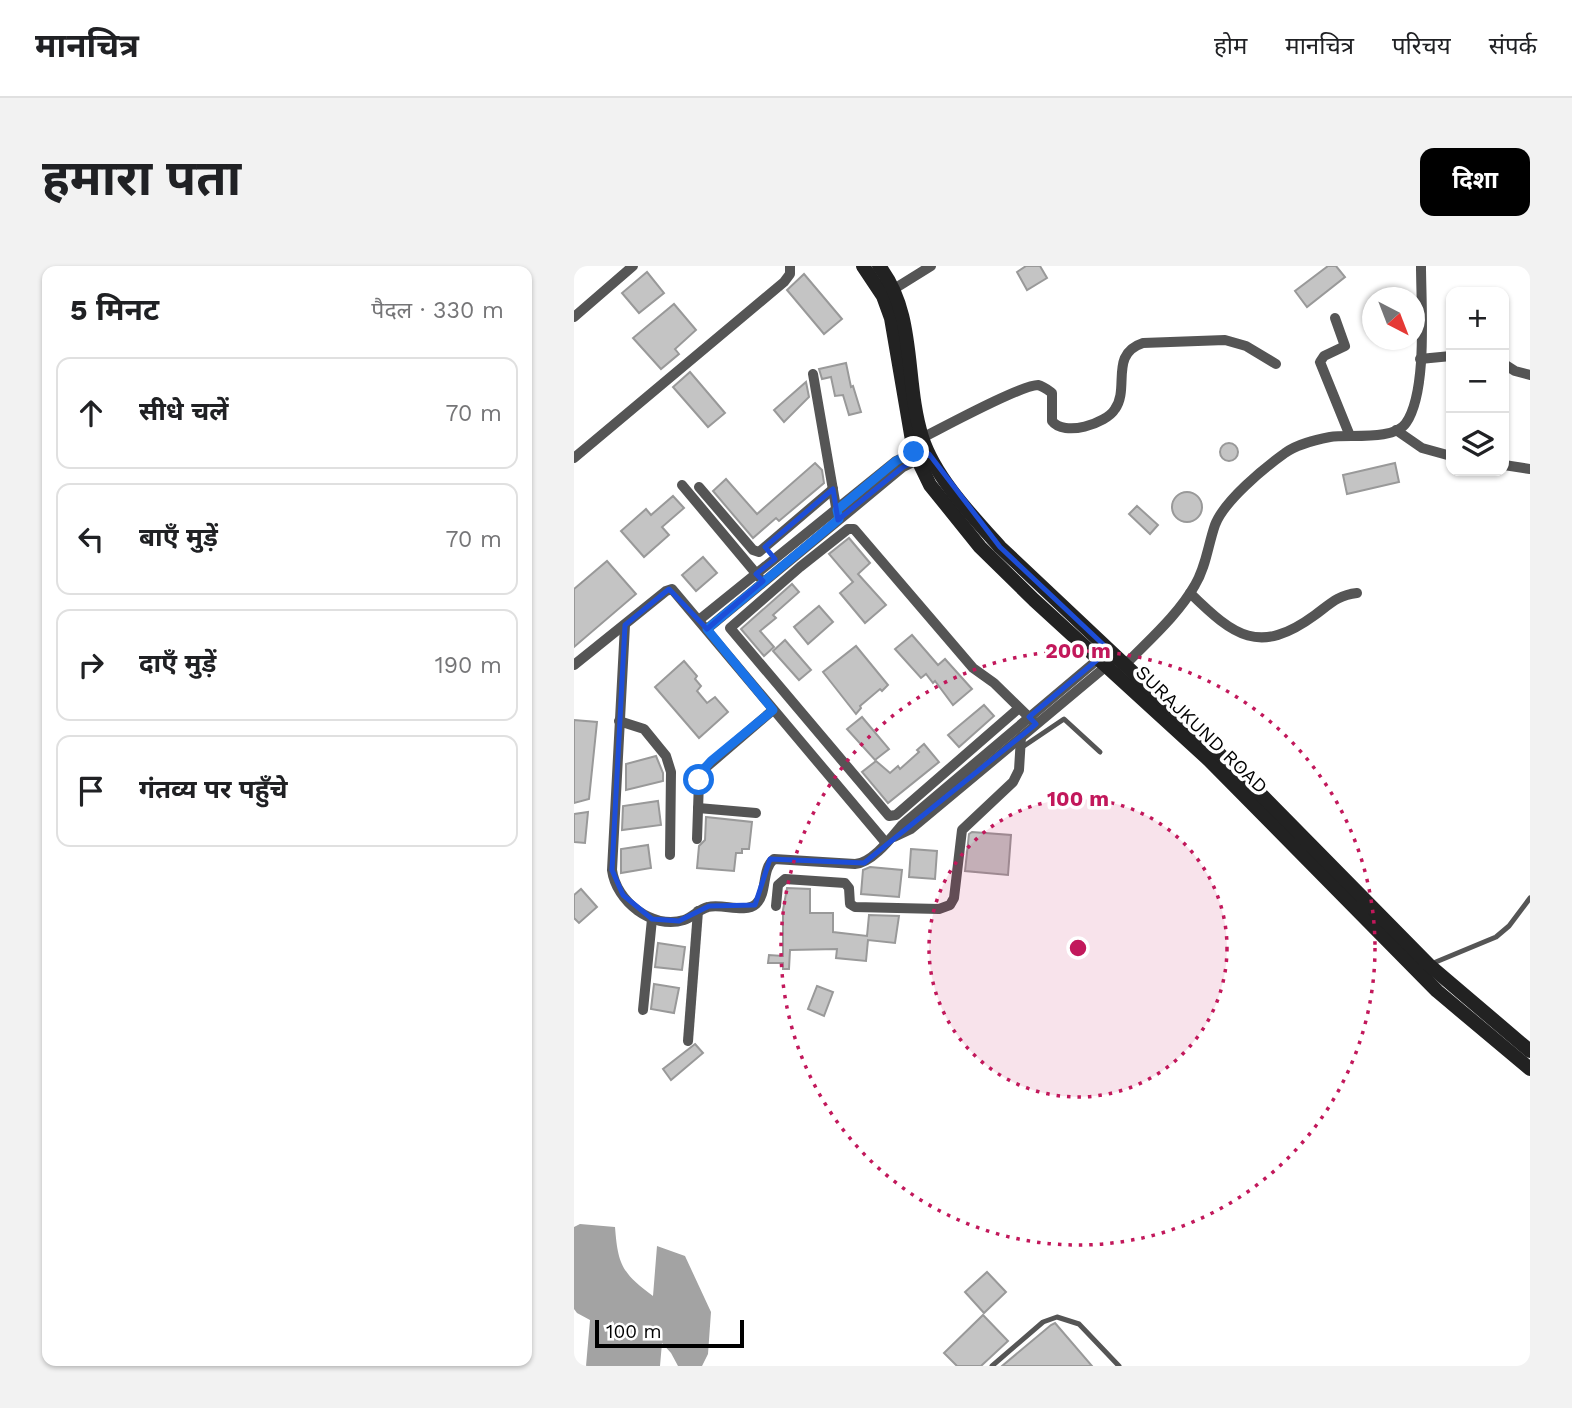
<!DOCTYPE html>
<html lang="hi">
<meta charset="utf-8">
<style>
:root{--surface:#fff;--page:#f2f2f2;--text:#202124;--muted:#757577;--line:#e0e0e0;--accent:#000}
body{margin:0;font-family:"Work Sans","Noto Sans Devanagari",sans-serif;background:var(--page);color:var(--text)}
.controls{position:absolute;right:21px;top:21px;display:grid;overflow:hidden;border-radius:14px;box-shadow:0 2px 5px #0004}
.controls button{width:63px;height:63px;display:grid;place-items:center;padding:0;border:0;border-bottom:2px solid var(--line);background:var(--surface);color:var(--text);font:35px sans-serif}
.compass{position:absolute;left:788px;top:21px;width:63px;height:63px;border-radius:50%;background:var(--surface);box-shadow:0 2px 5px #0004;rotate:138deg}
.scale{position:absolute;left:21px;bottom:18px;width:149px;box-sizing:border-box;padding-left:7px;border:4px solid #000;border-top:0;font-size:19px;line-height:24px;white-space:nowrap;color:#000;-webkit-text-stroke:5px #fff;paint-order:stroke}
.stop{position:absolute;width:21px;height:21px;margin:-16px;border:5px solid #1a73e8;border-radius:50%;background:#fff}
.stop.end{background:#1a73e8;border-color:#fff;box-shadow:0 2px 7px #0008}
.list{margin:0;padding:0;list-style:none}
h2{display:flex;justify-content:space-between;align-items:center;height:91px;margin:0;padding:0 28px;font-size:30px}
h2 small{font-size:23px;font-weight:400;color:var(--muted)}
.list li{display:grid;grid-template-columns:46px 1fr auto;gap:21px;align-items:center;box-sizing:border-box;height:112px;margin:0 14px 14px;padding:0 14px;border:2px solid var(--line);border-radius:14px}
.list b{display:block;font-size:26px;white-space:nowrap}
.list em{font-size:23px;font-style:normal;color:var(--muted)}
.icon{flex:none;width:38px;height:38px;fill:none;stroke:currentColor;stroke-width:2;stroke-linecap:round;stroke-linejoin:round}
.map{position:relative;flex:none;width:956px;height:1100px;overflow:hidden;border-radius:14px}
header{display:flex;align-items:center;gap:42px;box-sizing:border-box;height:98px;padding:0 35px;background:var(--surface);border-bottom:2px solid var(--line)}
header strong{font-size:33px}
nav{display:flex;gap:38px;margin-inline-start:auto;font-size:24px}
.intro{display:flex;align-items:center;justify-content:space-between;box-sizing:border-box;height:168px;padding:0 42px}
h1{margin:0;font-size:49px}
.button{padding:18px 32px;border-radius:14px;background:var(--accent);color:#fff;font-size:24px;font-weight:700}
main{display:flex;gap:42px;padding:0 42px}
aside{flex:1;background:var(--surface);border-radius:14px;box-shadow:0 2px 5px #0004}
.map>svg:first-child{display:block}
</style>
<header>
<strong>मानचित्र</strong>
<nav><a>होम</a><a>मानचित्र</a><a>परिचय</a><a>संपर्क</a></nav>
</header>
<div class="intro"><h1>हमारा पता</h1><a class="button">दिशा</a></div>
<main>
<aside>
<h2>5 मिनट<small>पैदल · 330 m</small></h2>
<ul class="list">
<li><svg class="icon" aria-label="ahead" viewBox="0 0 24 24"><path d="M12 20V5M6 11l6-6 6 6"/></svg><div><b>सीधे चलें</b></div><em>70 m</em></li>
<li><svg class="icon" aria-label="left" viewBox="0 0 24 24"><path d="M17 20v-9H6M10 6l-5 5 5 5"/></svg><div><b>बाएँ मुड़ें</b></div><em>70 m</em></li>
<li><svg class="icon" aria-label="right" viewBox="0 0 24 24"><path d="M7 20v-9h11M14 6l5 5-5 5"/></svg><div><b>दाएँ मुड़ें</b></div><em>190 m</em></li>
<li><svg class="icon" aria-label="arrive" viewBox="0 0 24 24"><path d="M6 21V4h12l-3 4 3 4H6"/></svg><div><b>गंतव्य पर पहुँचे</b></div></li>
</ul>
</aside>
<div class="map">
<svg width="956" height="1100" viewBox="0 0 956 1100">
<rect width="100%" height="100%" fill="#fff"/>
<path fill="#a3a3a3" d="M6,958L41,961C44,999 48,1007 79,1030L83,980L111,990L137,1046L134,1088L128,1100H104L97,1087L88,1077L86,1100H12L16,1054L3,1047L0,1043V961Z"/>
<g fill="#c4c4c4" stroke="#999" stroke-width="2">
<polygon points="452,0 466,0 473,12 453,24 443,6"/>
<polygon points="754,0 762,0 771,11 733,41 721,25"/>
<polygon points="73,6 90,27 65,47 48,27"/>
<polygon points="230,8 268,53 250,68 213,24"/>
<polygon points="100,38 122,64 101,83 105,88 87,103 59,72"/>
<polygon points="272,97 277,121 279,120 287,146 275,149 269,129 261,130 257,111 248,113 245,103"/>
<polygon points="116,106 151,147 134,161 99,121"/>
<polygon points="232,116 235,131 210,156 200,144"/>
<circle cx="655" cy="186" r="9"/>
<polygon points="241,197 248,204 250,217 205,255 202,252 179,272 139,225 152,213 183,248"/>
<polygon points="821,197 825,216 773,228 769,209"/>
<circle cx="613" cy="241" r="15"/>
<polygon points="99,230 110,242 88,261 95,269 70,291 47,265 72,243 77,249"/>
<polygon points="563,240 584,259 576,268 555,248"/>
<polygon points="275,272 296,297 284,308 312,339 291,357 266,327 279,316 255,288"/>
<polygon points="129,291 143,307 122,325 108,309"/>
<polygon points="33,295 62,328 0,381 0,323"/>
<polygon points="218,318 225,326 199,349 202,352 186,365 200,381 190,390 167,363"/>
<polygon points="245,340 259,356 234,378 220,361"/>
<polygon points="338,369 364,399 371,393 398,423 379,439 361,415 359,417 352,408 347,412 321,383"/>
<polygon points="211,374 237,404 225,414 199,385"/>
<polygon points="282,380 314,419 308,425 306,423 286,440 287,442 282,448 249,406"/>
<polygon points="110,395 123,410 121,413 127,420 123,425 133,437 141,431 154,446 125,472 81,421"/>
<polygon points="410,439 420,450 385,481 374,469"/>
<polygon points="288,451 315,483 301,494 273,463"/>
<polygon points="0,454 23,456 15,533 0,537"/>
<polygon points="350,478 365,496 314,537 288,506 302,495 316,507 324,500 326,503 345,486 343,484"/>
<polygon points="82,490 89,507 89,515 52,524 52,498"/>
<polygon points="84,535 87,559 48,564 49,540"/>
<polygon points="14,546 11,577 0,576 0,548"/>
<polygon points="132,551 178,556 175,583 168,583 168,587 162,587 160,605 123,602 125,580 131,574"/>
<polygon points="398,566 437,569 434,609 391,605 395,568"/>
<polygon points="74,579 77,602 47,607 47,583"/>
<polygon points="337,583 363,585 361,613 335,611"/>
<polygon points="296,601 328,604 325,631 287,628 289,604"/>
<polygon points="213,622 236,623 236,647 259,647 259,666 293,670 295,649 325,650 321,677 294,674 292,695 262,692 263,683 216,684 215,703 209,703 209,697 194,697 195,689 209,690 209,644"/>
<polygon points="7,623 23,641 5,657 0,652 0,629"/>
<polygon points="84,677 111,681 108,704 81,701"/>
<polygon points="80,718 105,722 100,747 77,743"/>
<polygon points="243,720 259,726 250,750 234,743"/>
<polygon points="121,778 129,787 97,814 89,803"/>
<polygon points="413,1006 432,1026 410,1047 391,1026"/>
<polygon points="409,1049 434,1075 407,1100 383,1100 370,1087"/>
<polygon points="481,1057 518,1100 428,1100 477,1059"/>
</g>
<g fill="none" stroke-linecap="round" stroke-linejoin="round">
<g stroke="#555" stroke-width="5">
<polyline points="447,482 490,453 526,486"/>
<polyline points="857,698 922,671 935,660 956,632"/>
<polyline points="418,1100 469,1056 483,1051 505,1058 545,1100"/>
</g>
<g stroke="#555" stroke-width="10">
<polyline points="320,23 357,0"/>
<polyline points="0,51 59,0"/>
<polyline points="761,52 771,80 750,90 746,96 776,170"/>
<polyline points="846,93 877,90"/>
<polyline points="930,98 941,105 956,109"/>
<polyline points="239,108 263,247"/>
<polyline points="822,164 848,182 877,190"/>
<path d="M348,172C368,162 447,119 464,119C469,120 474,124 478,127V155C490,171 532,158 541,143C556,122 535,88 569,77L651,74L672,80L702,98"/>
<polyline points="0,192 210,16 216,8 216,0"/>
<polyline points="930,199 956,203"/>
<polyline points="108,219 185,311"/>
<polyline points="125,221 179,284 185,286 259,223"/>
<path d="M616,327C660,370 685,390 741,349C756,338 764,329 783,327"/>
<polyline points="125,354 322,195 347,183"/>
<path d="M51,359L38,604C42,635 78,664 110,654C119,651 125,643 134,641C148,637 171,648 182,638C194,627 187,603 200,593L281,598C298,597 317,572 328,559L528,390"/>
<polyline points="133,363 329,201 349,191"/>
<polyline points="0,399 92,325 98,323 312,577"/>
<path d="M551,399C575,374 604,349 621,319C632,301 634,279 641,259C650,235 690,202 711,187C723,178 741,174 756,171C775,168 820,175 832,157C854,125 847,39 847,0"/>
<polyline points="445,442 322,549 315,550 156,362 226,301 274,263 280,263 399,402 420,417 462,458"/>
<polyline points="45,455 70,463 92,490 97,506 96,589"/>
<polyline points="124,542 182,547"/>
<polyline points="320,571 337,563 536,397"/>
<polyline points="123,573 125,515 129,504 199,444"/>
<polyline points="202,640 204,619 211,613 271,617 275,622 276,638 281,641 365,643 376,639 380,632 388,564 439,516 445,504 447,471"/>
<polyline points="69,744 78,653"/>
<polyline points="114,775 124,645"/>
</g>
<g stroke="#222" stroke-width="14">
<polyline points="289,0 309,30 317,52 340,186 356,219 406,281 460,334 635,494 863,725 956,803"/>
<path d="M305,0C343,49 330,114 348,171C360,210 399,251 426,281L671,512L855,699L956,785"/>
</g>
</g>
<g fill="none" stroke-linecap="round" stroke-linejoin="round">
<polyline stroke="#1a73e8" stroke-width="9" points="125,514 129,504 137,495 199,444 133,363 265,253 263,244 322,195 340,186"/>
</g>
<path fill="none" stroke="#1d4ed8" stroke-width="5" stroke-linejoin="round" d="M355,188L426,281L535,384L455,451L462,458L290,597L196,593L181,639L135,640L105,655L78,653L49,629L38,604L51,359L95,323L133,363L189,315L182,308L201,293L191,281L259,223L264,254L329,201Z"/>
<circle cx="504" cy="682" r="149" fill="#c2185b" fill-opacity=".12"/>
<g fill="none" stroke="#c2185b" stroke-width="3.5" stroke-dasharray="3.5 7">
<circle cx="504" cy="682" r="149"/>
<circle cx="504" cy="682" r="297"/>
</g>
<g text-anchor="middle" stroke-width="7" stroke-linejoin="round" paint-order="stroke">
<g font-size="19" fill="#000" stroke="#fff">
<text transform="translate(628 463) rotate(44)" y="7">SURAJKUND ROAD</text>
</g>
</g>
<circle cx="504" cy="682" r="10" fill="#c2185b" stroke="#fff" stroke-width="3.5"/>
<g font-size="21" text-anchor="middle" font-weight="bold" fill="#c2185b" stroke="#fff" stroke-width="7" stroke-linejoin="round" paint-order="stroke">
<text x="504" y="392">200 m</text>
<text x="504" y="540">100 m</text>
</g>
</svg>
<div class="controls">
<button>+</button>
<button>−</button>
<button><svg class="icon" aria-label="layers" viewBox="0 0 24 24"><path d="M12 4l9 5-9 5-9-5zM3 14l9 5 9-5"/></svg></button>
</div>
<svg class="compass" viewBox="-18 -18 36 36"><path d="M0-13l5 13h-10z" fill="#e53935"/><path d="M0 13l5-13h-10z" fill="#757577"/></svg>
<div class="scale">100 m</div>
<div class="stop" style="left:125px;top:514px"></div>
<div class="stop end" style="left:340px;top:186px"></div>
</div>
</main>
